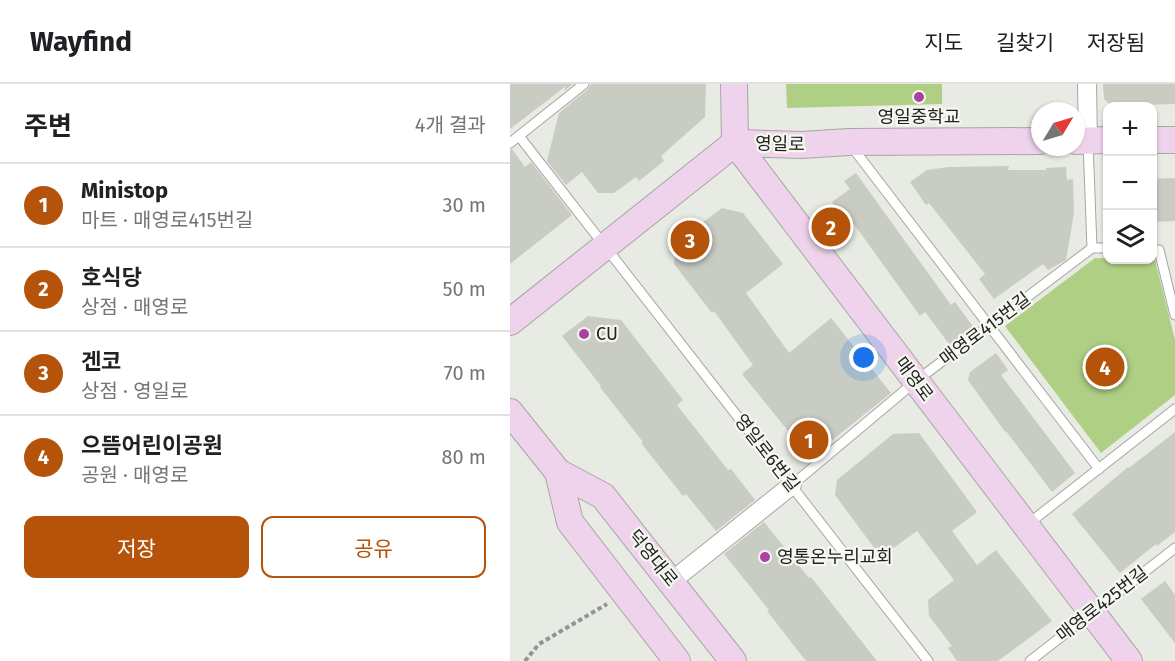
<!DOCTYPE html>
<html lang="ko">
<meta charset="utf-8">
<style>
:root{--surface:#fff;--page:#f6f6f6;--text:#202124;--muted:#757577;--line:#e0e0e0;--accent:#b45309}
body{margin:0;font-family:"Fira Sans","Noto Sans KR",sans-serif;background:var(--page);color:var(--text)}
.controls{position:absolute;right:18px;top:18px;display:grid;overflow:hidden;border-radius:12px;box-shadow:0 2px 4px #0004}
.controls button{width:54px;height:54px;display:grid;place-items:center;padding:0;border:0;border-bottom:2px solid var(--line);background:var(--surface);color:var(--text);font:30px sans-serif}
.compass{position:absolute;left:521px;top:18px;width:54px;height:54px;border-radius:50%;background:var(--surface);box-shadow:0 2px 4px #0004;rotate:52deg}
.you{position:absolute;left:354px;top:274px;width:21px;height:21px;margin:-15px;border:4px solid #fff;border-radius:50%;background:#1a73e8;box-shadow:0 0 0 9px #1a73e833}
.badge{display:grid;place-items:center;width:39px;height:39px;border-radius:50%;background:var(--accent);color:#fff;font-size:20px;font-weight:700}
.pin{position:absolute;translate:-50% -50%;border:3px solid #fff;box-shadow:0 2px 6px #0006}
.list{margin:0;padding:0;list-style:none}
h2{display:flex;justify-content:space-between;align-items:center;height:78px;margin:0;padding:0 24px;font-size:26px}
h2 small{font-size:20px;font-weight:400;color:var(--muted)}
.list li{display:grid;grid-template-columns:39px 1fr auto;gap:18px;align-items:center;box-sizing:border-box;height:84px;padding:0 24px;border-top:2px solid var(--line)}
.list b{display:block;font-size:22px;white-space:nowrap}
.list p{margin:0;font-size:20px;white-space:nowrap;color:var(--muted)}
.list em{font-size:20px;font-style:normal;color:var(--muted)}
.actions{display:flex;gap:12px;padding:18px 24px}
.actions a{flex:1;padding:14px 0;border:2px solid var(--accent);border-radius:12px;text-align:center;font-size:21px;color:var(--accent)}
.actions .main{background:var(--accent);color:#fff}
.icon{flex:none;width:33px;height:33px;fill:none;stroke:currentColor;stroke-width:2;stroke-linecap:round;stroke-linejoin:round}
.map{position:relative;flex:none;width:665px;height:577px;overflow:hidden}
header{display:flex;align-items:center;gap:36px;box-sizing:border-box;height:84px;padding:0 30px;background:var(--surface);border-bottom:2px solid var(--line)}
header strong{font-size:28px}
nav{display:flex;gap:33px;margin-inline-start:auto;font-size:21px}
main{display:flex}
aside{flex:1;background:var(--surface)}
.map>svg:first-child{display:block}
</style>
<header>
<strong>Wayfind</strong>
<nav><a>지도</a><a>길찾기</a><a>저장됨</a></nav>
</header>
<main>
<aside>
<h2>주변<small>4개 결과</small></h2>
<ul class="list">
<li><span class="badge">1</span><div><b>Ministop</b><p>마트 · 매영로415번길</p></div><em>30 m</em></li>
<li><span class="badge">2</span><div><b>호식당</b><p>상점 · 매영로</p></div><em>50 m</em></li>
<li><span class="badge">3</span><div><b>겐코</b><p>상점 · 영일로</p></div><em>70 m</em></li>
<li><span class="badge">4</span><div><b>으뜸어린이공원</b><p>공원 · 매영로</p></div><em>80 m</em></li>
</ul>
<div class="actions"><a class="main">저장</a><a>공유</a></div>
</aside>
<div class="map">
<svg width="665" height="577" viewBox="0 0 665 577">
<rect width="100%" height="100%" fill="#e7ebe3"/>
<g fill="#afd084">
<polygon points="276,0 432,0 432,20 277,24"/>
<polygon points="585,174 645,176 665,256 665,311 591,369 495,242"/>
</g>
<g fill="#c8ccc3">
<polygon points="0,0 63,0 54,7 56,2 0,45"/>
<polygon points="81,0 196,0 195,33 151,72 154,77 129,97 126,93 104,109 88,109 72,88 56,101 37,77 49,29 78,5"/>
<polygon points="593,0 665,0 665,20 602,22 594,15"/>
<polygon points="2,65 15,83 21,78 62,131 0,180 0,66"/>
<polygon points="499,82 498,86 536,86 536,84 556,83 557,96 563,95 564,129 556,176 538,186 533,180 484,215 469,195 475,190 419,119 416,121 400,98 417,86 438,83"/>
<polygon points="346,89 441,221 445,218 464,244 440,261 415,228 410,232 344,140 340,143 322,118 340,105 334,97"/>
<polygon points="665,94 665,137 642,138 642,95"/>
<polygon points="212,124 233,129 273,180 236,209 279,269 321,234 381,309 300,374 232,290 243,281 204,227 202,229 164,180 166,158"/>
<polygon points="78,232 111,236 173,316 167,321 218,386 221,385 245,416 206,447 176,410 173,412 131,359 133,358 90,303 91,302 52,252"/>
<polygon points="486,269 498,286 491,291 565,389 542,408 496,347 495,348 458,296 460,288"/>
<polygon points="665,348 665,448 647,462 646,460 610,489 562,430 618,383 619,384"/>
<polygon points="409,349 467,428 442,447 467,481 486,466 542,537 488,577 447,577 438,564 442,562 419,532 418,516 444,496 407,447 371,473 325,411 327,396 383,350"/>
<polygon points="254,438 299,494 301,493 367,577 296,577 257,527 259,526 214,470"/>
<polygon points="655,497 665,511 665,559 631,515"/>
</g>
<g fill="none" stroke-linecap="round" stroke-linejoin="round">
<defs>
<g id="lane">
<polyline points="9,52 418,577"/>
<polyline points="578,58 582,164"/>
<polyline points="0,59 74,0"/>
<polyline points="342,63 589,385"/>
<polyline points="642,166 649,166 665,231"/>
<polyline points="282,401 406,297 582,164 598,164"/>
<polyline points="518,440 665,325"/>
<polyline points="520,577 665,464"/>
</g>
<g id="street">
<polyline points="577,0 578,56"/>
<polyline points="162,497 282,401"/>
</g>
<g id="secondary">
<polyline points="224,0 225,59 619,577"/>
<polyline points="642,56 665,56"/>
<polyline points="566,57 598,56"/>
<polyline points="0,238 225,59 291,61 339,58 530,57"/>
<polyline points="0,328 48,388 93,412 223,577"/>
<polyline points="48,388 60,438 167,577"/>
</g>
</defs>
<use href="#lane" stroke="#a5a8a1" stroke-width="11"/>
<use href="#street" stroke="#a5a8a1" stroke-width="20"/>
<use href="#secondary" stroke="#a5a8a1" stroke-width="28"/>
<polyline stroke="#939690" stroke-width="4" stroke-dasharray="4.5 3" stroke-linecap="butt" points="15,577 29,560 97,520"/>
<use href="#lane" stroke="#fff" stroke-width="9"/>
<use href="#street" stroke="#fff" stroke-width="18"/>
<use href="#secondary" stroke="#efd3ec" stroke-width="26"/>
</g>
<g fill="#aa40a2" stroke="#f4f8f0" stroke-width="2">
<circle cx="409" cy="13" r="6"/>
<circle cx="74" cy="250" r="6"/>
<circle cx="255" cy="473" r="6"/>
</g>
<g text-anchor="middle" stroke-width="4.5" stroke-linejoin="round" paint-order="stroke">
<g font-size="18" fill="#222320" stroke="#f4f8f0" text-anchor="start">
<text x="409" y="39" text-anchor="middle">영일중학교</text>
<text x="86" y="256">CU</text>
<text x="267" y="479">영통온누리교회</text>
</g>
<g font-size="18" fill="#222320" stroke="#f4f8f0">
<text transform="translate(270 60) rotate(1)" y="6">영일로</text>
<text transform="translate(475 245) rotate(-37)" y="6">매영로415번길</text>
<text transform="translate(404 295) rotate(53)" y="6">매영로</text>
<text transform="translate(257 369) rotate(52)" y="6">영일로6번길</text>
<text transform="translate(143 474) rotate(51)" y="6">덕영대로</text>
<text transform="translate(592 520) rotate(-38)" y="6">매영로425번길</text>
</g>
</g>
</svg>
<div class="controls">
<button>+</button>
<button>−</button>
<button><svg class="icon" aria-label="layers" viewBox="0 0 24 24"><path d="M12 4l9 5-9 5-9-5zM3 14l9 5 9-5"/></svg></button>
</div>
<svg class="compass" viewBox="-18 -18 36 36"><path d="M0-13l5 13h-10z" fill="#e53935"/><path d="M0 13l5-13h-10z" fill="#757577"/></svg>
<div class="you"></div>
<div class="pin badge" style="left:299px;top:356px">1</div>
<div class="pin badge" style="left:321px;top:143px">2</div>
<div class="pin badge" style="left:180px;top:156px">3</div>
<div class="pin badge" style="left:595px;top:283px">4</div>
</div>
</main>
